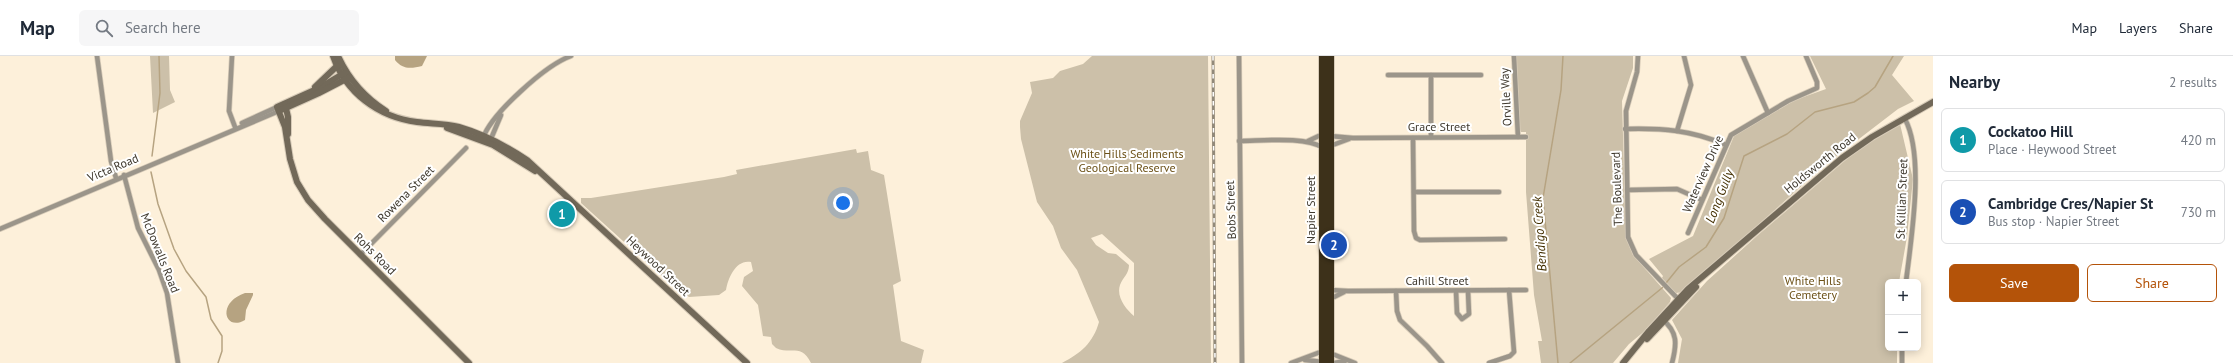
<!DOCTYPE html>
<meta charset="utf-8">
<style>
:root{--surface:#fff;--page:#f6f6f7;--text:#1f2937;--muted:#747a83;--line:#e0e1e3;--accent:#b45309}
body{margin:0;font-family:"PT Sans",sans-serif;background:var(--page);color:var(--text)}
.controls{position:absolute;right:12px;bottom:12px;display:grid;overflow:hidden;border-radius:6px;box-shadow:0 2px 10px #0003}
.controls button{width:36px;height:36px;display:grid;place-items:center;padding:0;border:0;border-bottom:1px solid var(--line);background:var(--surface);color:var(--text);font:20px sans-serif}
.you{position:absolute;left:843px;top:147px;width:14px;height:14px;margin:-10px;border:3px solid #fff;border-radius:50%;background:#1a73e8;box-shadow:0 0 0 6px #1a73e833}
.badge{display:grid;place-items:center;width:26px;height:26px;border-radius:50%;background:var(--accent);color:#fff;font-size:13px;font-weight:700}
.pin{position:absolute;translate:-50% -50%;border:2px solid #fff;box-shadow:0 1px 4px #0006}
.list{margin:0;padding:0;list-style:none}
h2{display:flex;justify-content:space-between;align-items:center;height:52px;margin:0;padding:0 16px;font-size:17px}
h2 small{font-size:13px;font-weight:400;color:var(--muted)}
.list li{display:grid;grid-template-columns:26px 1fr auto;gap:12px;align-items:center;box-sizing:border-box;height:64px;margin:0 8px 8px;padding:0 8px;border:1px solid var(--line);border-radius:6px}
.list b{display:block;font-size:15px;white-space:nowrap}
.list p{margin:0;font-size:13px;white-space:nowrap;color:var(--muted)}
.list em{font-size:13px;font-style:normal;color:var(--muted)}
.actions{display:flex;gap:8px;padding:12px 16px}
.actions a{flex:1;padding:9px 0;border:1px solid var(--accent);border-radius:6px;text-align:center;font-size:14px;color:var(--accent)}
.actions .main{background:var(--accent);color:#fff}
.icon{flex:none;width:22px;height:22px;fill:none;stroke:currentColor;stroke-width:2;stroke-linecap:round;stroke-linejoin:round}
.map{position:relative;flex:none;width:1933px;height:307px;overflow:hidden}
header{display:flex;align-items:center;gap:24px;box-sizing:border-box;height:56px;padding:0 20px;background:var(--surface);border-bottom:1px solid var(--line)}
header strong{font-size:19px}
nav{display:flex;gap:22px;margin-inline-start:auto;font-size:14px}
.search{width:280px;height:36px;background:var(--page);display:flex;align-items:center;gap:10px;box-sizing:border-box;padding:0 14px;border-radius:6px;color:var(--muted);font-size:15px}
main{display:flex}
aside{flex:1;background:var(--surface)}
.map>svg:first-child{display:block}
</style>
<header>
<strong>Map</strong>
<div class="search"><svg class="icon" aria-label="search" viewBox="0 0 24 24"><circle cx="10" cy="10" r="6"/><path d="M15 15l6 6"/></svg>Search here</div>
<nav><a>Map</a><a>Layers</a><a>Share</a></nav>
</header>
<main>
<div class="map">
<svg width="1933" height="307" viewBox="0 0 1933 307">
<rect width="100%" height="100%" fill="#fdf0da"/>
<g fill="#ccc0a9" fill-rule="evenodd">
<polygon points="150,0 169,0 170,34 175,46 153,57"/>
<path d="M1092,0H1208L1211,307H1062C1081,297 1093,287 1099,266L1077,214L1061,192L1053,170L1037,146L1021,83L1020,71V65L1032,37L1030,26L1053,22L1060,15L1083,8ZM1102,178L1134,207V260C1126,253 1116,241 1120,229C1123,221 1129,218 1129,209L1116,198L1108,197L1096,189L1091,182Z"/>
<polygon points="1516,0 1633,0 1633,12 1622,45 1626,182 1633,199 1671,242 1670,246 1646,274 1629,288 1613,307 1541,307 1538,285 1542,285 1534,239 1526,136 1526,76 1521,76 1520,74"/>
<polygon points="1810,0 1904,0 1892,19 1914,45 1898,53 1825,109 1683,236 1676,237 1662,222 1663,220 1649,203 1693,180 1734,80 1795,44 1826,33"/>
<polygon points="1900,68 1913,123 1907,181 1899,226 1888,226 1888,292 1897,292 1897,307 1678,307 1682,283 1672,264 1707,225 1758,179 1862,90"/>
<path d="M856,93L857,97L868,95L871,114L884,119L901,225L893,229L901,285L924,294L921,307H811C801,287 791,299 776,292L772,288L771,281L763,280L758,249L742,230L744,221L753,215L751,206C736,203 728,222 726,234L719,239L689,241L665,223L581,147V142H591L724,121L737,118L736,114Z"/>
</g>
<g fill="#b6a381">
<path d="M395,0H427L422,10C410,13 402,13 395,4Z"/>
<path d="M245,237H253V239L246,254L245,264C225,276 216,247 245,237Z"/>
</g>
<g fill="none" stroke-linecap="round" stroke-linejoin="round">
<g stroke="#b6a381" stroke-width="1.5">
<polyline points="152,100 160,37 159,0"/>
<polyline points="151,116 158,148 174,193 186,215 206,241 211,263 222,280 222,295 218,307"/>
<polyline points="1558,307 1543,142 1561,34 1563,0"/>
<polyline points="1570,307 1662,232 1679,211 1706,191 1724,162 1744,100 1787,78 1815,56 1854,46 1868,37 1875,31 1893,0"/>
</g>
<defs>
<g id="street">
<polyline points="97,0 111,105 116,122"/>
<polyline points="232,0 229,55 235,71"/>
<polyline points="1239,0 1242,307"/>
<polyline points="1514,0 1518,81"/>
<polyline points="1638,0 1637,16 1626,55 1628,181 1636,199 1680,245"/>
<polyline points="1743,0 1768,57"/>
<polyline points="1388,19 1481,19"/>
<polyline points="1431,19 1431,81"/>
<path d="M1905,63C1925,101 1911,183 1906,226"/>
<polyline points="242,67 277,51"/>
<path d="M1625,73C1662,72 1692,74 1726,89"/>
<polyline points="1677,75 1691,29 1684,0"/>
<polyline points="1330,80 1353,82 1526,81"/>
<path d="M483,82C492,57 546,9 571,0"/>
<polyline points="1413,82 1414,175 1416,182 1420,184 1505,183"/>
<polyline points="490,85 501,59"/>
<path d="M1239,85C1261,85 1306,80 1323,92"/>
<polyline points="1308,85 1323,78"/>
<polyline points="1330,90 1349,83"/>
<polyline points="124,119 138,172 159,214 167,237 178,307"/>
<polyline points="1627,134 1677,133 1702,144"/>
<polyline points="1414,136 1499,136"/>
<polyline points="0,173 279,55"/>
<polyline points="1688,177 1731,79 1788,45 1817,32 1817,26 1806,0"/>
<polyline points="360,199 466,92"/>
<polyline points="1330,234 1348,235 1526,234"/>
<polyline points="1396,235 1397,255 1400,264 1427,290 1442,307"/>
<polyline points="1456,235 1457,257 1462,263 1469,258 1468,235"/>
<polyline points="1330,243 1344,236"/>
<path d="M1662,263C1678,276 1677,288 1672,307"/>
<polyline points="1902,292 1902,307"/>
<polyline points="1330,297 1355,307"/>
<polyline points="1305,304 1323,306"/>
<polyline points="1291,307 1323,295"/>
<polyline points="1334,307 1345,305"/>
<polyline points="1489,307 1510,300 1514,296 1509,234"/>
</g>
<g id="secondary">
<path d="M333,0C346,37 378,61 417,66C431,68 445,67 459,71C483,78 506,90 527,104L747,307"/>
<path d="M338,0C349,24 364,41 386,55"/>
<polyline points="346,16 319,32 277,51 285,71 290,103 297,126 308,144 325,163 469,307"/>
<polyline points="315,31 337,10"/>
<polyline points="285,48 288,61 288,78"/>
<polyline points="279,55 319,37 348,22"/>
<polyline points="447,72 493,89 535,115"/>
<polyline points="1647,283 1696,231"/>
<polyline points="1623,307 1649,275 1688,233 1842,102 1872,81 1933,46"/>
</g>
<g id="highway">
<polyline points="1323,0 1323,307"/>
<polyline points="1330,0 1330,307"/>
</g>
</defs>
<use href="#street" stroke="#d7cbb8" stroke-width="6"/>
<use href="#secondary" stroke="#d7cbb8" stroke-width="8"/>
<use href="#highway" stroke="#d7cbb8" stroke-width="10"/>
<use href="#street" stroke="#9b958a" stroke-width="4.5"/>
<use href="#secondary" stroke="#726959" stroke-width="6"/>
<use href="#highway" stroke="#3d311a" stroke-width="8"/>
<defs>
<polyline id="rail" points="1213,0 1215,307"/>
</defs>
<use href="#rail" stroke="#928979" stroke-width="3"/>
<use href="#rail" stroke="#fff" stroke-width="1.5" stroke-dasharray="4.5" stroke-linecap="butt"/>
</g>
<g text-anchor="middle" stroke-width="4" stroke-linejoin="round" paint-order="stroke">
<g font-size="12" fill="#3f392e" stroke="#fff">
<text transform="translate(1506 41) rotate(-93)" y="4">Orville Way</text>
<text x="1439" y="75">Grace Street</text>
<text transform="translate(1820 107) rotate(-39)" y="4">Holdsworth Road</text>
<text transform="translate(113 112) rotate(-23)" y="4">Victa Road</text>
<text transform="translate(1703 118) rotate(-66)" y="4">Waterview Drive</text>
<text transform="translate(1617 133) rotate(-92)" y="4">The Boulevard</text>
<text transform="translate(406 138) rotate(-45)" y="4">Rowena Street</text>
<text transform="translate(1902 143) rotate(-88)" y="4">St Killian Street</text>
<text transform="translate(1231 154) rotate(-92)" y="4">Bobs Street</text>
<text transform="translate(1311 154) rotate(-90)" y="4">Napier Street</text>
<text transform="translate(160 197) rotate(68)" y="4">McDowalls Road</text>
<text transform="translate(375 198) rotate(45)" y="4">Rohs Road</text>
<text transform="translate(658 210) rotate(43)" y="4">Heywood Street</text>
<text x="1437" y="229">Cahill Street</text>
</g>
<g font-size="12" fill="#6c5117" stroke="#fff">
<text x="1127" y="102">White Hills Sediments<tspan x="1127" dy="14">Geological Reserve</tspan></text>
<text x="1813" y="229">White Hills<tspan x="1813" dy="14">Cemetery</tspan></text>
</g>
<g font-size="13" font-style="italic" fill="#432f00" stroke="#fff">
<text transform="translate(1719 140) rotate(-69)" y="5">Long Gully</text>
<text transform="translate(1539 178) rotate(-94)" y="5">Bendigo Creek</text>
</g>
</g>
</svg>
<div class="controls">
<button>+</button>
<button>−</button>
</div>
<div class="you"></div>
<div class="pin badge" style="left:562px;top:158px;background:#0f9aa8">1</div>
<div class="pin badge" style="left:1334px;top:189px;background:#1a4fb4">2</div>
</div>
<aside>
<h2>Nearby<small>2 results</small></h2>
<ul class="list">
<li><span class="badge" style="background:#0f9aa8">1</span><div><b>Cockatoo Hill</b><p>Place · Heywood Street</p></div><em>420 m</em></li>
<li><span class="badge" style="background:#1a4fb4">2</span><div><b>Cambridge Cres/Napier St</b><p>Bus stop · Napier Street</p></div><em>730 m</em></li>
</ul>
<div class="actions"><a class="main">Save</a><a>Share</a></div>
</aside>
</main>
